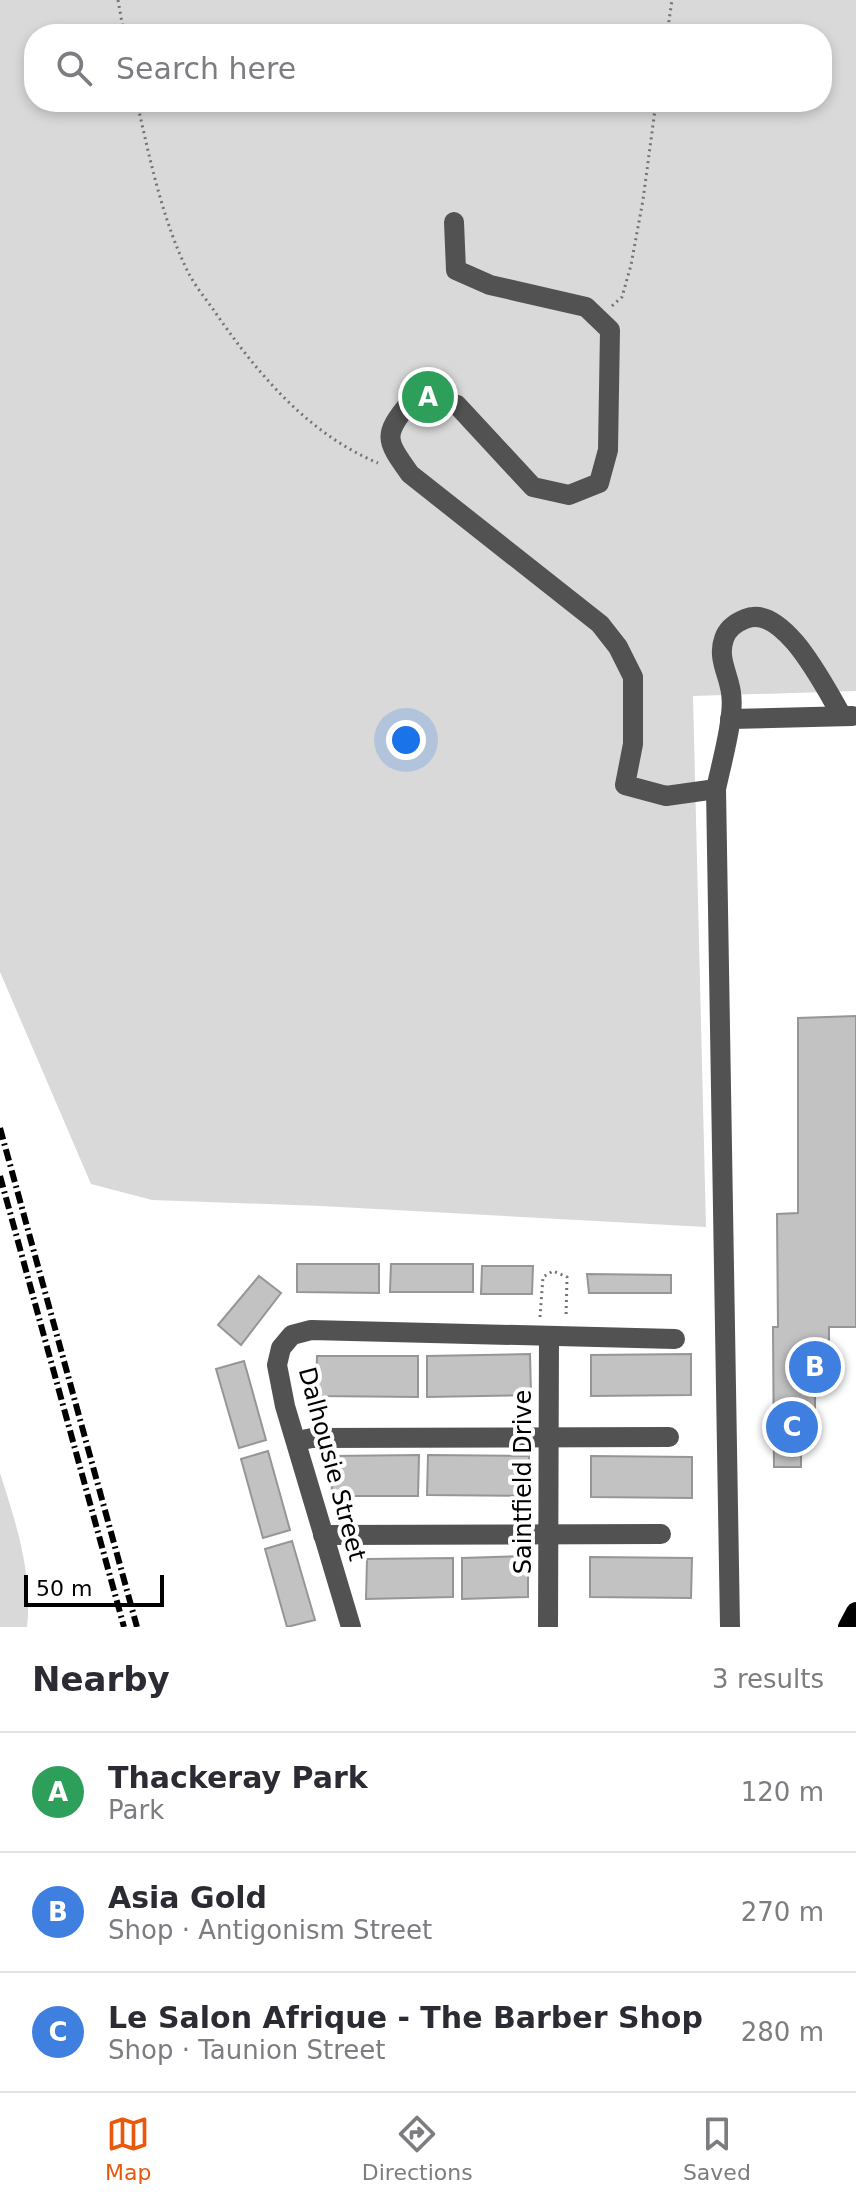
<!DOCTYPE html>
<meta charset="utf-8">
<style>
:root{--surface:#fff;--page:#f2f2f3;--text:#2b2b33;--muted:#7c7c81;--line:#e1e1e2;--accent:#ea580c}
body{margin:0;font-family:"DejaVu Sans",sans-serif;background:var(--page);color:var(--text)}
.scale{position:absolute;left:24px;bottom:20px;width:140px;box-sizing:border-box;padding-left:8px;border:4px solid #000;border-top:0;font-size:22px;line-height:28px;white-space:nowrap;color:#000;-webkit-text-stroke:6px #fff;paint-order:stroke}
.you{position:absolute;left:406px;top:740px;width:28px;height:28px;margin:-20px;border:6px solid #fff;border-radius:50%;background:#1a73e8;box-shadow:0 0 0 12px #1a73e833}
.badge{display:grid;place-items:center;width:52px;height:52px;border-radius:50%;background:var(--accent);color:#fff;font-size:26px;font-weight:700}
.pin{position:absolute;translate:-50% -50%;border:4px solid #fff;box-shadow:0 2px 8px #0006}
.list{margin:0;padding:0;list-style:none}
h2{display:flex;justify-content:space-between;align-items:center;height:104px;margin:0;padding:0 32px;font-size:34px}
h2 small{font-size:26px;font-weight:400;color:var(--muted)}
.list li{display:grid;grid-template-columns:52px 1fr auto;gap:24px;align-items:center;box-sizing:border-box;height:120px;padding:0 32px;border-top:2px solid var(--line)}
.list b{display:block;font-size:30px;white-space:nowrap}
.list p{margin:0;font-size:26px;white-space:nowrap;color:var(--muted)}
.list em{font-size:26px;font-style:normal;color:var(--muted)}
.icon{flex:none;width:44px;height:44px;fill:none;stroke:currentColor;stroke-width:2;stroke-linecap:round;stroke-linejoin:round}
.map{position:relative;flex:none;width:856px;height:1627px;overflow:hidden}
.search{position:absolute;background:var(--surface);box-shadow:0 4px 12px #0003;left:24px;right:24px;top:24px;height:88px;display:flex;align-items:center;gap:20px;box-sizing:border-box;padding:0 28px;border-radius:32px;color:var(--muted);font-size:30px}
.sheet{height:464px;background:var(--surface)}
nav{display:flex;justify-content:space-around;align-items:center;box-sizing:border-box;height:112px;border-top:2px solid var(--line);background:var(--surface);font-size:22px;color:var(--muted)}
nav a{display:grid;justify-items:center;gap:4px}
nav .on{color:var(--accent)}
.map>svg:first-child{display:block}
</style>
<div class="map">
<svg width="856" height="1627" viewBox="0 0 856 1627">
<rect width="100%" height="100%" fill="#fff"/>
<g fill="#d9d9d9" fill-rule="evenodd">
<path d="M0,0H856V691L693,696L706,1227L321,1206L152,1200L91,1184L0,972ZM34,34H822V102H34Z"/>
<path d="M0,1473C16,1523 33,1574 27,1627H0Z"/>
</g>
<g fill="#c2c2c2" stroke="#969696" stroke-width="2">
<polygon points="856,1016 856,1327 829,1327 829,1383 815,1383 815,1411 801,1411 801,1467 774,1467 773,1327 778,1327 777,1214 798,1213 798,1018"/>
<polygon points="297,1264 379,1264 379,1293 297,1292"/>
<polygon points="391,1264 473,1264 473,1292 390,1292"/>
<polygon points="482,1266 533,1266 532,1294 481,1294"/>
<polygon points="587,1274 671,1275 671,1293 589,1293"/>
<polygon points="259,1276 281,1293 241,1345 218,1325"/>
<polygon points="530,1354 531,1395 427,1397 427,1356"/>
<polygon points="691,1354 691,1395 591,1396 591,1355"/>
<polygon points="317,1356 418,1356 418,1397 316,1396"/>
<polygon points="244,1361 266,1440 239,1448 216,1369"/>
<polygon points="268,1451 290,1530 263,1538 241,1459"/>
<polygon points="419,1455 418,1496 332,1496 331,1456"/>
<polygon points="428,1455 529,1456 529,1496 427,1495"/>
<polygon points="591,1456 692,1457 692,1498 591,1497"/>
<polygon points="292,1541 315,1620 287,1627 265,1549"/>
<polygon points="528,1556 528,1597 462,1599 462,1558"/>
<polygon points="590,1557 692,1558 691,1598 590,1597"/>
<polygon points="453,1558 453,1597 366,1599 367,1559"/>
</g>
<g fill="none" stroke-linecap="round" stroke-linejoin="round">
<g stroke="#747474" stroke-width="3" stroke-dasharray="2 4" stroke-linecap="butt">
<polyline points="118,0 124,34"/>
<polyline points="667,34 672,0"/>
<path d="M137,102C149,156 163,222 188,272C195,286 206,299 215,312C257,373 308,434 378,463"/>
<polyline points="612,306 622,297 631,265 643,200 656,102"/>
<polyline points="540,1317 543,1277 553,1271 567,1277 566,1318"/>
</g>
<g stroke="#525252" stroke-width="20">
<path d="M454,222L456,270L490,285L586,307L610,330L608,450L599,483L569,495L533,487L457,405L442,401L410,402C382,436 386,440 410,474L600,624L618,647L633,677V744L625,785L666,796L716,789"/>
<polyline points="730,719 852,716"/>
<polyline points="297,1441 312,1438 669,1437"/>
<polyline points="323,1535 661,1534"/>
<polyline points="351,1627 285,1406 277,1365 281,1348 292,1335 311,1330 675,1339"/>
<polyline points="548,1627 549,1337"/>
<path d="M730,1627L716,789C721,765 735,716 731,693C729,675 717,658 724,639C727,629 735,623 745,619C784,602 826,690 842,716"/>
</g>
<polyline stroke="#000" stroke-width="20" points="848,1627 856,1612"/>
<g stroke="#000" stroke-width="6" stroke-dasharray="12 4 2 4" stroke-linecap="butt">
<polyline points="0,1128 137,1627"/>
<polyline points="0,1176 124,1627"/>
</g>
</g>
<g text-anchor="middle" stroke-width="8" stroke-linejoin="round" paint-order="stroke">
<g font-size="24" fill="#000" stroke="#fff">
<text transform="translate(332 1464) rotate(75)" y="8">Dalhousie Street</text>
<text transform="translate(523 1482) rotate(-90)" y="8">Saintfield Drive</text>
</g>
</g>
</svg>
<div class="scale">50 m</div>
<div class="you"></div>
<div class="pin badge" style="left:428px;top:397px;background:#2e9e5b">A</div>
<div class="pin badge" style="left:815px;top:1367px;background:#3f7fe0">B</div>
<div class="pin badge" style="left:792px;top:1427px;background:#3f7fe0">C</div>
<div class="search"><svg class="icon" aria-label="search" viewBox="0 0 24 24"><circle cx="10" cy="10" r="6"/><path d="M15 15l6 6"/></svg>Search here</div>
</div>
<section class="sheet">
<h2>Nearby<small>3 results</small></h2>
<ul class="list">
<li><span class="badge" style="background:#2e9e5b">A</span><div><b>Thackeray Park</b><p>Park</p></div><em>120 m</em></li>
<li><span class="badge" style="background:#3f7fe0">B</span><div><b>Asia Gold</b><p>Shop · Antigonism Street</p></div><em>270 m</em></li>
<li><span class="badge" style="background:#3f7fe0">C</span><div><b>Le Salon Afrique - The Barber Shop</b><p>Shop · Taunion Street</p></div><em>280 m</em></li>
</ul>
</section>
<nav>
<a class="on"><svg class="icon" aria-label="map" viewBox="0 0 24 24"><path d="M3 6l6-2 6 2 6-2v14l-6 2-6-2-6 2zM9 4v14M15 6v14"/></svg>Map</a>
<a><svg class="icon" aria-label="directions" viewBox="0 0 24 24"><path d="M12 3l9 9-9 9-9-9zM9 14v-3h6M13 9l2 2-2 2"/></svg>Directions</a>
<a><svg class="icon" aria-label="saved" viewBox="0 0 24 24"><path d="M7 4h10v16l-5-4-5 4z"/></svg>Saved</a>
</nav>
